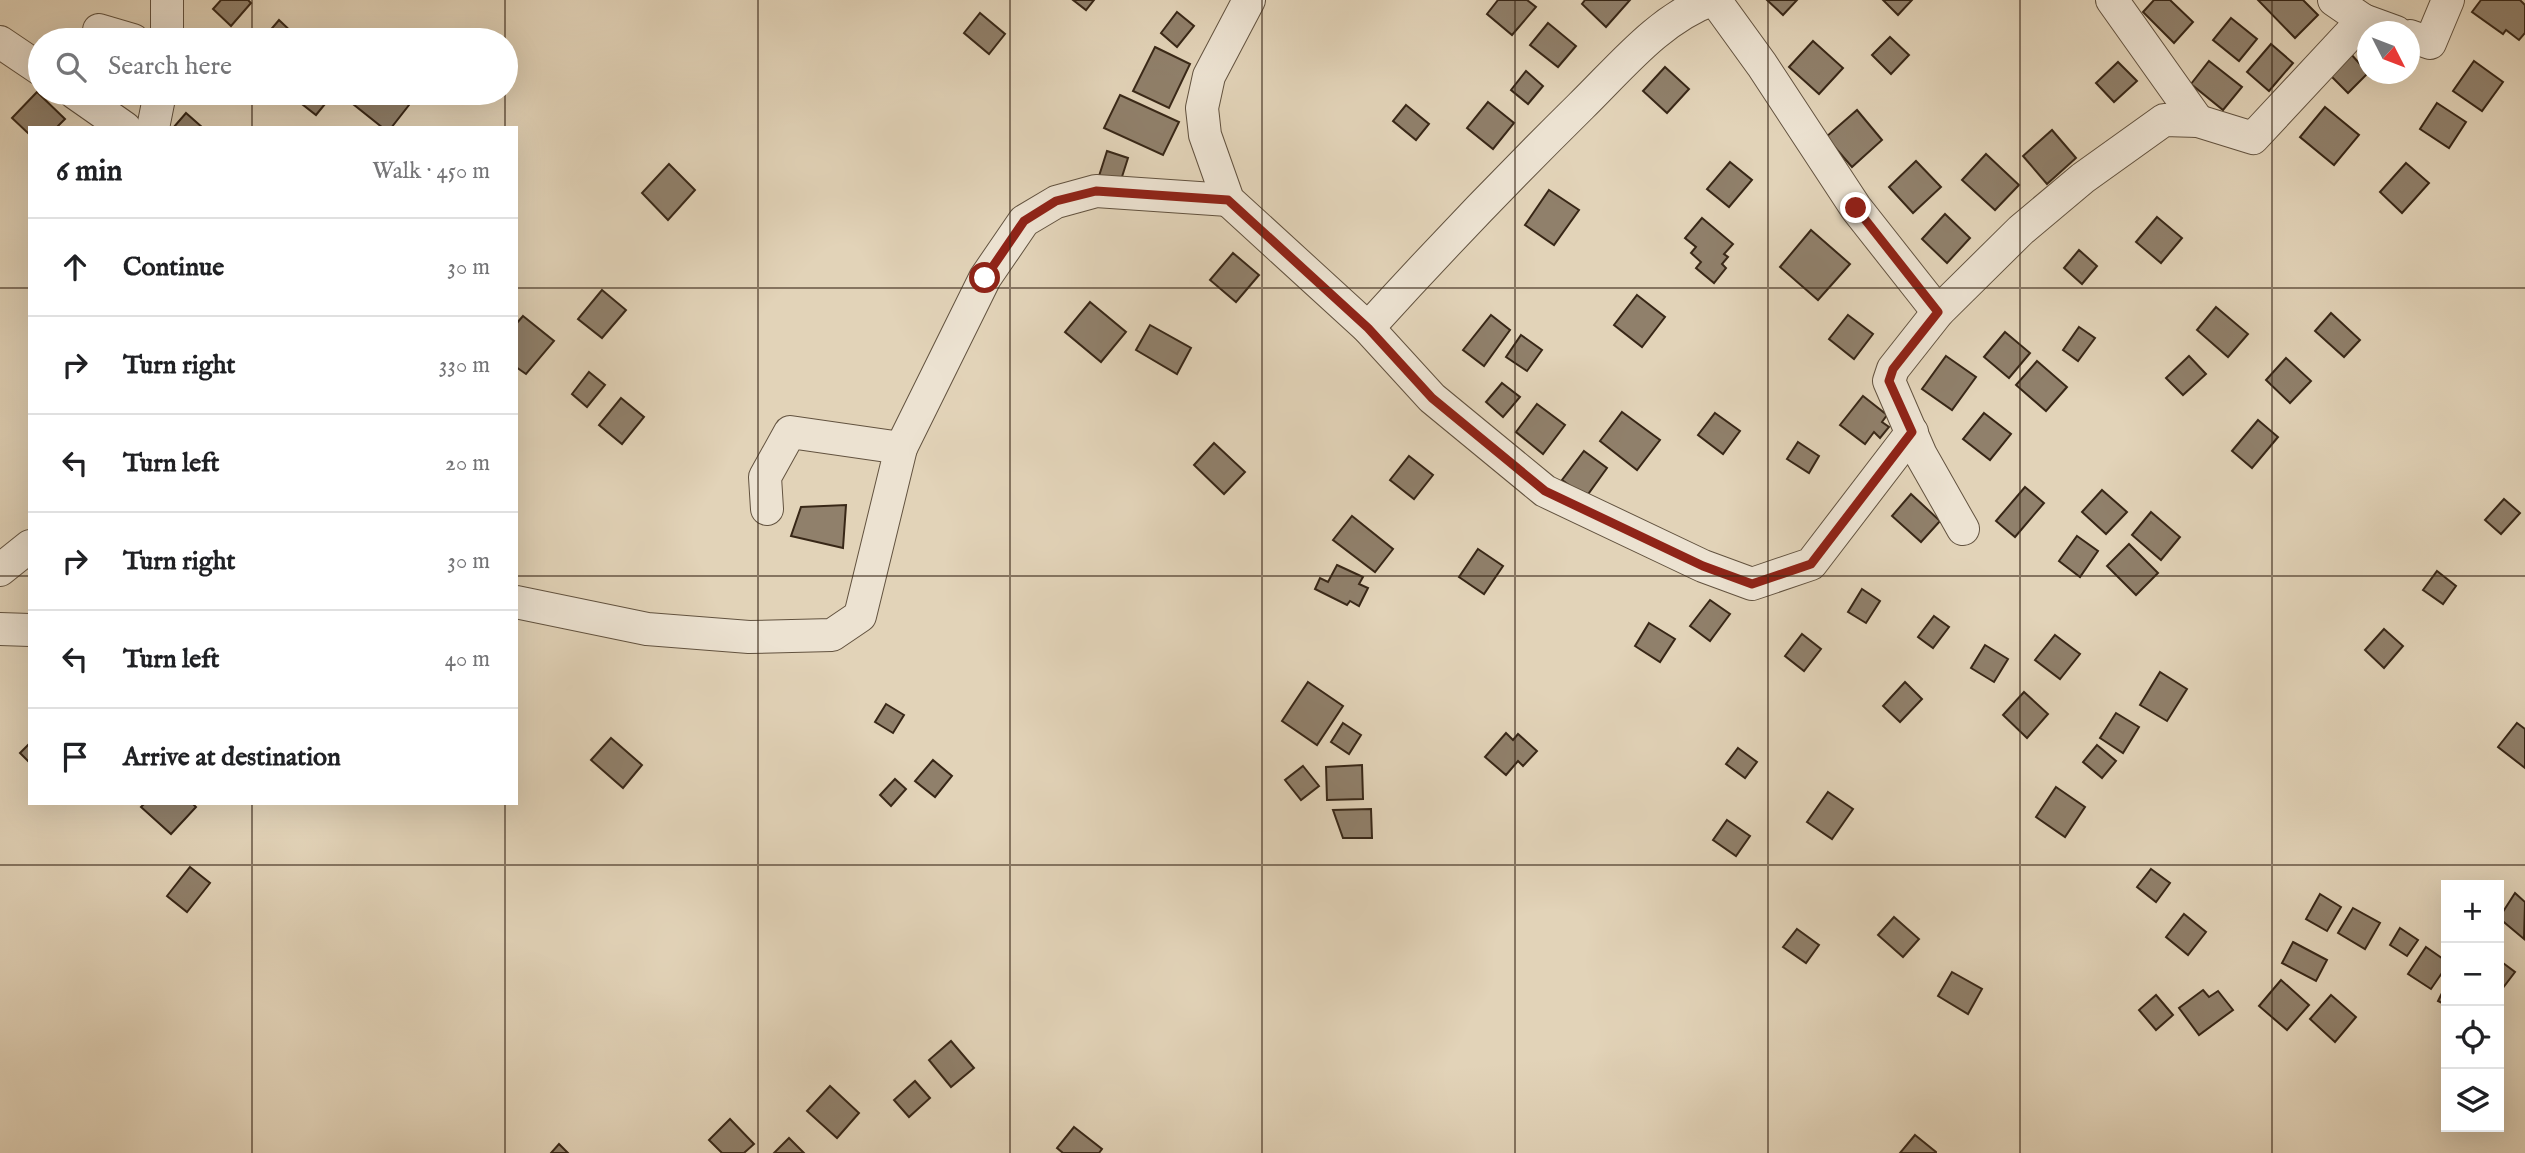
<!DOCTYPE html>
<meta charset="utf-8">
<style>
:root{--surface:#fff;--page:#f2f2f2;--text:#202124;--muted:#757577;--line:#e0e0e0}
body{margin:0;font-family:"IM FELL English",serif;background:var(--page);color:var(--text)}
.controls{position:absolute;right:21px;bottom:21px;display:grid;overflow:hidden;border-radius:0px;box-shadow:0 7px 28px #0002}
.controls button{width:63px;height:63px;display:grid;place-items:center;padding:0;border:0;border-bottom:2px solid var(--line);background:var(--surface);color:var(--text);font:35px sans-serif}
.compass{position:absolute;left:2357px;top:21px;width:63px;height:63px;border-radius:50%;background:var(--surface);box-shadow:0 7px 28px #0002;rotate:132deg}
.stop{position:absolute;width:21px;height:21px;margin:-16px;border:5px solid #8f2418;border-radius:50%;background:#fff}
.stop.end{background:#8f2418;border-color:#fff;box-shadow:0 2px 7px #0008}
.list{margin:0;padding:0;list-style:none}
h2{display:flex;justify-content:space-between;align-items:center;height:91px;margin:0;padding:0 28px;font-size:30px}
h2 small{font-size:23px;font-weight:400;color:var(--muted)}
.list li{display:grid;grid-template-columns:46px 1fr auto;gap:21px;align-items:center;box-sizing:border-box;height:98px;padding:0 28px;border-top:2px solid var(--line)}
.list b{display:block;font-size:26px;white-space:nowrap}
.list em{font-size:23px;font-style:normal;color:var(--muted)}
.icon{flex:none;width:38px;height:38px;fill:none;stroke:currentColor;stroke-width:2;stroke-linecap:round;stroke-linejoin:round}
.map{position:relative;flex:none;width:2525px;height:1153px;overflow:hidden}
.search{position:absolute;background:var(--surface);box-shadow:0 7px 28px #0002;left:28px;top:28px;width:490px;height:77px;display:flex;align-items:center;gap:18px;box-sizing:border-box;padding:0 24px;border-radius:38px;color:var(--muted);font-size:26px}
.panel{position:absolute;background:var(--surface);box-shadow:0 7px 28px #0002;left:28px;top:126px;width:490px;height:679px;border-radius:0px}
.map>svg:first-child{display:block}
</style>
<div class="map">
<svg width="2525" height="1153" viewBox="0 0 2525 1153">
<rect width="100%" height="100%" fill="#e2d3b8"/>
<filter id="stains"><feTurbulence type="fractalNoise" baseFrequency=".00286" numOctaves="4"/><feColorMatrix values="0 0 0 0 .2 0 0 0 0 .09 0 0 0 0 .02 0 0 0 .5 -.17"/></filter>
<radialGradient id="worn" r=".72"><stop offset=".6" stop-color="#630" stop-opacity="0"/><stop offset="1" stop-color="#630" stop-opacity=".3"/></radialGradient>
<g fill="#90806b" stroke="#382717" stroke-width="2">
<polygon points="221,0 248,0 251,3 231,26 213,9"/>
<polygon points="1073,0 1094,0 1086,10"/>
<polygon points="1498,0 1527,0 1536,7 1512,35 1487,14"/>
<polygon points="1585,0 1630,0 1606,27 1582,4"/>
<polygon points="1767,0 1797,0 1783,15"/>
<polygon points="1883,0 1912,0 1898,15"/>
<polygon points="2154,0 2170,0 2193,22 2174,43 2143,12"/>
<polygon points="2258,0 2303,0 2318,15 2295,38"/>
<polygon points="2481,0 2520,0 2525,5 2525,33 2519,40 2506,30 2503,34 2472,12"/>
<polygon points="1177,12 1194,26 1177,47 1161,33"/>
<polygon points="980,13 1005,34 989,54 964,33"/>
<polygon points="2231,18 2257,39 2239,61 2213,40"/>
<polygon points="279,20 298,38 296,40 262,40"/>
<polygon points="1548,23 1576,46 1558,67 1530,45"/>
<polygon points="1890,37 1909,55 1891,74 1872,55"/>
<polygon points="1813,41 1843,68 1819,94 1789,67"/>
<polygon points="2271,44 2293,63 2269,91 2247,72"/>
<polygon points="1155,47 1190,64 1169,108 1133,91"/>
<polygon points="2350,53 2368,73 2348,93 2329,74"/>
<polygon points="2209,61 2242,87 2223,110 2191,84"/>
<polygon points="2474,61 2503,82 2482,111 2453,91"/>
<polygon points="2118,62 2137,81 2114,102 2096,83"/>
<polygon points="1665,67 1689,89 1667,113 1643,91"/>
<polygon points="1526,71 1543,86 1528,104 1511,90"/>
<polygon points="37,92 65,119 56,128 30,128 30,135 12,118"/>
<polygon points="296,93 334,93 316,115 293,97"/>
<polygon points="362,93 393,93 409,105 391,128 383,128 353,104"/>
<polygon points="1120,95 1179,122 1163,155 1104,128"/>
<polygon points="1488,102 1514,123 1493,149 1467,128"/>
<polygon points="2437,103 2466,122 2449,148 2420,129"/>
<polygon points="1406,105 1429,124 1416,140 1393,121"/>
<polygon points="2325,107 2359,135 2334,165 2300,137"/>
<polygon points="1857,110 1882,140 1852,167 1826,137"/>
<polygon points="186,113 203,128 173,128"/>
<polygon points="2052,130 2076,158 2047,184 2023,156"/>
<polygon points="1107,151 1128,158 1120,183 1099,176"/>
<polygon points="1986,154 2019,185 1995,210 1962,180"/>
<polygon points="1916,161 1941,187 1913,213 1889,187"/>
<polygon points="1730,162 1752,180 1729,207 1707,189"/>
<polygon points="2406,163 2429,183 2402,213 2380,192"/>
<polygon points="669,164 695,190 668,220 642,193"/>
<polygon points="1549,190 1579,210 1554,245 1525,225"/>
<polygon points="1945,214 1970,238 1947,263 1922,239"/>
<polygon points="2157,217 2182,238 2161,263 2136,242"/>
<polygon points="1702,218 1733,244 1724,254 1728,257 1722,264 1726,268 1714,283 1696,268 1701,262 1691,253 1696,247 1685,238"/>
<polygon points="1811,230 1850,264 1818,300 1780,267"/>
<polygon points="2079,250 2097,266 2082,284 2064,268"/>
<polygon points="1233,253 1259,275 1236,302 1210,280"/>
<polygon points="602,290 626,310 602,338 578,319"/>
<polygon points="1637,295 1665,317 1642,347 1614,325"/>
<polygon points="1090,302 1126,332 1101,362 1065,332"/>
<polygon points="2216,307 2248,334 2228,357 2197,330"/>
<polygon points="2331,313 2360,340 2344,357 2315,331"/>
<polygon points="1491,315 1510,330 1484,366 1463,350"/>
<polygon points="1848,315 1873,334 1854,359 1829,339"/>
<polygon points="523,316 554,341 526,374 516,367 516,324"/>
<polygon points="1150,325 1191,348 1177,374 1136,350"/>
<polygon points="2079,327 2095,338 2078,361 2063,350"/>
<polygon points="2005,332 2030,353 2009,378 1984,357"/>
<polygon points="1521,335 1542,350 1527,371 1506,357"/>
<polygon points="1946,356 1976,377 1952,410 1922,389"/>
<polygon points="2189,356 2206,374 2183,395 2166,378"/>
<polygon points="2286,358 2311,381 2290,403 2266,380"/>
<polygon points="2037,361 2067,387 2046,411 2016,385"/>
<polygon points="589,372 605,385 587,407 572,394"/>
<polygon points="1502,383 1520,397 1503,417 1486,402"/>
<polygon points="1863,396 1887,415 1882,422 1889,427 1880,438 1874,432 1865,444 1840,425"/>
<polygon points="621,398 644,417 622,444 599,425"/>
<polygon points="1537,404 1565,425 1543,454 1516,432"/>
<polygon points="1622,412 1660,440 1637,470 1600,441"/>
<polygon points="1715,413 1740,431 1723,454 1698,435"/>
<polygon points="1984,413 2011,434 1990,460 1963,439"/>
<polygon points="2258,420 2278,437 2252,468 2232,451"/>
<polygon points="1798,442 1819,456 1809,473 1787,459"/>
<polygon points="1214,443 1245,472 1224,494 1194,465"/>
<polygon points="1584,451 1607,468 1586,497 1562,480"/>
<polygon points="1409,456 1433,475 1414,499 1390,480"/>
<polygon points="2025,487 2044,503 2015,537 1996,521"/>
<polygon points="2102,490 2127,512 2106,534 2082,512"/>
<polygon points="1911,494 1940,521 1921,542 1892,516"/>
<polygon points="2504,499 2520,513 2501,534 2485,520"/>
<polygon points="846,505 843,548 791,536 801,507"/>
<polygon points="2151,512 2180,537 2161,560 2132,535"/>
<polygon points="1352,516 1393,549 1375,572 1333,540"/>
<polygon points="2077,536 2098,551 2080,577 2059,561"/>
<polygon points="2129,544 2158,573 2136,595 2107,566"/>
<polygon points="1478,549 1503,566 1484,594 1459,577"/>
<polygon points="1337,565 1363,577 1359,584 1368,588 1359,606 1350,601 1347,605 1315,589 1320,578 1328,582"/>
<polygon points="2437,571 2456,586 2443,604 2423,590"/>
<polygon points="1862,589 1880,601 1866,623 1848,612"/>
<polygon points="1710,600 1730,614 1710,641 1690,626"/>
<polygon points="1934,616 1949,627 1933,648 1918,637"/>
<polygon points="1649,623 1675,639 1660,662 1635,646"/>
<polygon points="2384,629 2403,646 2384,668 2365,650"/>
<polygon points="1802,634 1821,649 1804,671 1785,656"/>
<polygon points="2055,635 2080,654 2060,679 2035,660"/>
<polygon points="1985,645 2008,659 1994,682 1971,668"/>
<polygon points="2160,672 2187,689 2167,721 2140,705"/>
<polygon points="1308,682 1343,706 1317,745 1282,721"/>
<polygon points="1905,682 1922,699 1900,722 1883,706"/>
<polygon points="2024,692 2048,714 2027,738 2003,715"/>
<polygon points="886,704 904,715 893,733 875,722"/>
<polygon points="2116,713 2139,727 2123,753 2100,738"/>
<polygon points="1343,723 1361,735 1349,754 1331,742"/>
<polygon points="2517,723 2525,729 2525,768 2498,747"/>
<polygon points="1506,733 1513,740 1518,734 1537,751 1523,766 1518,761 1506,775 1485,757"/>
<polygon points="611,738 642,765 623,788 591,760"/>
<polygon points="30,743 30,763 20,753"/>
<polygon points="2097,745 2116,761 2102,778 2083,762"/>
<polygon points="1738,748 1757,762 1745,778 1726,764"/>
<polygon points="933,760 952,776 935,797 915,781"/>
<polygon points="1362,765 1363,799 1327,800 1326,767"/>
<polygon points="1303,766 1319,786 1301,800 1285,780"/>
<polygon points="895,779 906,789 891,806 880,795"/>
<polygon points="2056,787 2085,807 2065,837 2036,817"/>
<polygon points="1828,792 1853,809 1832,839 1807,822"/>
<polygon points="145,803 192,803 196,807 171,834 141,807"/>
<polygon points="1371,809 1372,838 1343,838 1333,810"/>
<polygon points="1727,820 1750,836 1736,856 1713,840"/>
<polygon points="190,867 210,883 187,912 167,896"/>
<polygon points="2151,869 2170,883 2156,902 2137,887"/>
<polygon points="2515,893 2525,902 2524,939 2499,918"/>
<polygon points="2320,894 2341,907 2327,931 2306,919"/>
<polygon points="2353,908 2380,923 2365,949 2338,933"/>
<polygon points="2184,914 2206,932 2188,955 2166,937"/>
<polygon points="1894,917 1919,939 1903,957 1878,935"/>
<polygon points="2400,928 2418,940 2407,956 2390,945"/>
<polygon points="1797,929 1819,945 1806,963 1783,947"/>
<polygon points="2293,942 2327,960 2316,981 2282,963"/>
<polygon points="2426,947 2446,961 2446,967 2431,989 2408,974"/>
<polygon points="2499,960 2515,972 2499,993"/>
<polygon points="1952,972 1982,989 1968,1014 1938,996"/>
<polygon points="2281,980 2309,1005 2287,1030 2259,1006"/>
<polygon points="2446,985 2446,1005 2438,1001"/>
<polygon points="2203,990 2209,997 2218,991 2233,1010 2199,1035 2179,1008"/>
<polygon points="2156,995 2173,1015 2156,1030 2139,1010"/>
<polygon points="2331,995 2356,1017 2335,1042 2310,1019"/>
<polygon points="951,1041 974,1068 951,1087 929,1060"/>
<polygon points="915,1081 930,1098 909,1117 894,1100"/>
<polygon points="830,1086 859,1113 837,1138 807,1111"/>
<polygon points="730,1119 754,1144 744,1153 722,1153 709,1140"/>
<polygon points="1074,1127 1102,1149 1099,1153 1063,1153 1057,1148"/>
<polygon points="1915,1135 1936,1152 1936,1153 1900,1153"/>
<polygon points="789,1138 804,1153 774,1153"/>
<polygon points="559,1144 568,1153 551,1153"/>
</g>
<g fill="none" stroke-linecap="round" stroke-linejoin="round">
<defs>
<g id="minor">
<polyline points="167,0 167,40"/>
<polyline points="1249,0 1209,76 1202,108 1205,135 1228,200 1368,328 1432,398 1545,491 1703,566 1752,584 1811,564 1912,432"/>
<polyline points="1715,0 1762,65 1856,208 1938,312"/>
<polyline points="2112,0 2198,121"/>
<polyline points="2334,0 2363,20"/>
<polyline points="99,30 133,40"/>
<polyline points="2410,36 2430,43 2448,0"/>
<polyline points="0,42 40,69"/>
<polyline points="75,93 125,128"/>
<polyline points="153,128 160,93"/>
<path d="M1368,328C1437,252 1508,178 1581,106C1620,68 1659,19 1711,0"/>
<polyline points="901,448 985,278 1024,221 1056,202 1096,191 1228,200"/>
<polyline points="1963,529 1921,455 1889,381 1893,369 1938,312 2021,230 2083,178 2164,120 2198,121 2253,138 2363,20 2396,32"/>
<polyline points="0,570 30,546"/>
<polyline points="516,602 647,629 749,637 832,635 860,616 901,448 790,432 765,477 767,509"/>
<polyline points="0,629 30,630"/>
</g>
</defs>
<use href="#minor" stroke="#62523f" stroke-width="34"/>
<use href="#minor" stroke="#ece2d1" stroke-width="32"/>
</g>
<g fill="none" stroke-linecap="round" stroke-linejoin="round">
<polyline stroke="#8f2418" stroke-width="9" points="985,278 1024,221 1056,201 1096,191 1228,200 1368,328 1432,398 1545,491 1703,566 1752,584 1811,564 1912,432 1889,381 1893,369 1938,312 1856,208"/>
</g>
<path fill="none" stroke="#382717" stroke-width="2" stroke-opacity="0.55" d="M252,0V40M505,0V40M758,0V1153M1010,0V1153M1262,0V1153M1515,0V1153M1768,0V1153M2020,0V1153M2272,0V1153M252,93V128M505,93V128M0,288H30M516,288H2525M0,576H30M516,576H2525M252,803V1153M505,803V1153M0,865H2525"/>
<rect width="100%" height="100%" filter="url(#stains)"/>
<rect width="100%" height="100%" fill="url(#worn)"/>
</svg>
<div class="controls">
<button>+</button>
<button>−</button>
<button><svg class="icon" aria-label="locate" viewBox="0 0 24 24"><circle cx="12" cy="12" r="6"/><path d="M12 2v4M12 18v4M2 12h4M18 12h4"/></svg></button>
<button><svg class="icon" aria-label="layers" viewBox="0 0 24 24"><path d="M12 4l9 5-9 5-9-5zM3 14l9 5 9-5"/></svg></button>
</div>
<svg class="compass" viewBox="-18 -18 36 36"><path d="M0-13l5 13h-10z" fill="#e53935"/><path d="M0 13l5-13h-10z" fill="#757577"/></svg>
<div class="stop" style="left:985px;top:278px"></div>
<div class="stop end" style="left:1856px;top:208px"></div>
<div class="search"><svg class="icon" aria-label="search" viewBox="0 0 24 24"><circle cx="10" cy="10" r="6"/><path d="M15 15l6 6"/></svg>Search here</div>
<section class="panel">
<h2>6 min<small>Walk · 450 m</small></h2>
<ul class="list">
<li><svg class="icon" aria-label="ahead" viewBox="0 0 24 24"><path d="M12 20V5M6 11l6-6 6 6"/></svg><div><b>Continue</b></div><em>30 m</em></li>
<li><svg class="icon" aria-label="right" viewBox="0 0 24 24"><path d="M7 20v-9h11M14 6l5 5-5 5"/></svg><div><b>Turn right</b></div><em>330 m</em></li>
<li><svg class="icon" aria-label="left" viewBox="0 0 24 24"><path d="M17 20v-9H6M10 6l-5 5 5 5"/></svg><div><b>Turn left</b></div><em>20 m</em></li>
<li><svg class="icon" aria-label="right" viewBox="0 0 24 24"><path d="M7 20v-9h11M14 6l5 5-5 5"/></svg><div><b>Turn right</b></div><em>30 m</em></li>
<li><svg class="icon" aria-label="left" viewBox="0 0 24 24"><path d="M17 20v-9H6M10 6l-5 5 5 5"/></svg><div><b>Turn left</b></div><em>40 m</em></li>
<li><svg class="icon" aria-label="arrive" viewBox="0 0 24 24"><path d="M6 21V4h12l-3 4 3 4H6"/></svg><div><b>Arrive at destination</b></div></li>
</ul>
</section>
</div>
